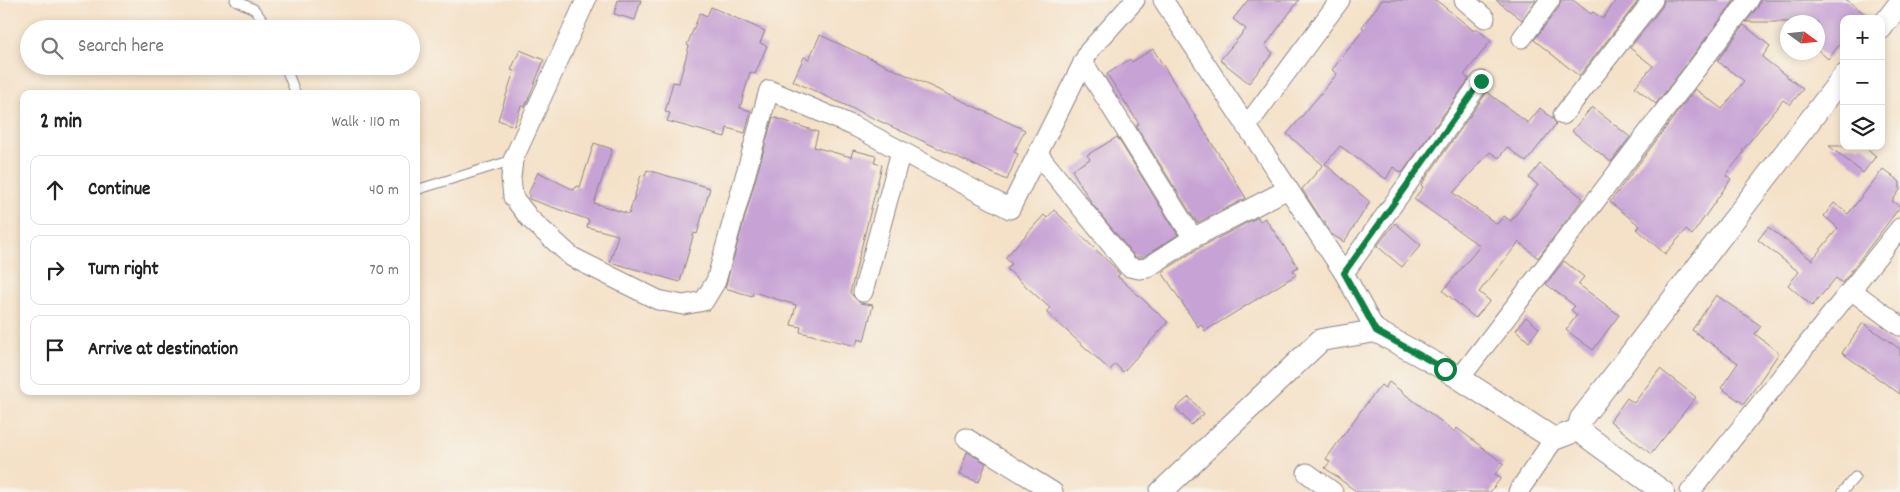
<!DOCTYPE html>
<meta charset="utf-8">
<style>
:root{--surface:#fff;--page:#f2f2f2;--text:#222;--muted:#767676;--line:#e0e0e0}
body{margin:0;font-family:Dekko,sans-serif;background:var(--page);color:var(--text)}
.controls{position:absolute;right:15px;top:15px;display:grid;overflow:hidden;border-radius:10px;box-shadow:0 2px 8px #0003}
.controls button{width:45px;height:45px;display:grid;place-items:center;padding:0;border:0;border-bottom:1px solid var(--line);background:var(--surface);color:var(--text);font:25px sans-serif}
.compass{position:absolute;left:1780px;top:15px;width:45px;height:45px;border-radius:50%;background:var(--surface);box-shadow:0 2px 8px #0003;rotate:105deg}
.stop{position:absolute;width:15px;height:15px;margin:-11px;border:4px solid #0b8043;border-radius:50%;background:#fff}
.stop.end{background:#0b8043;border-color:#fff;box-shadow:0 1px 5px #0008}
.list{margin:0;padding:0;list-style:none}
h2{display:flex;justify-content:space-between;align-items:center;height:65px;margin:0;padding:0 20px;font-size:21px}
h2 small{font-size:16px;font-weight:400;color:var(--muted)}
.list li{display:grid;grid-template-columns:32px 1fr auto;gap:15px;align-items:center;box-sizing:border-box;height:70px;margin:0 10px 10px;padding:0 10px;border:1px solid var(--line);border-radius:10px}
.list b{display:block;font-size:19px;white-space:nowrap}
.list em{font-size:16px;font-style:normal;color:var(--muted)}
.icon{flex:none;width:28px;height:28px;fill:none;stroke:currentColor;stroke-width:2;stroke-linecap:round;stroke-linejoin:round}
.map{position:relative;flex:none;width:1900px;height:492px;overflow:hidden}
.search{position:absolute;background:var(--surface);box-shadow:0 2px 8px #0003;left:20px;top:20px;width:400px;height:55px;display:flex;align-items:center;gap:12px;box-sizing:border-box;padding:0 18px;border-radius:28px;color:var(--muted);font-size:19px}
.panel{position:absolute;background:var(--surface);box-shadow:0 2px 8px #0003;left:20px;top:90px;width:400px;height:305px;border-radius:10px}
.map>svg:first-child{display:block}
</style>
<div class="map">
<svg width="1900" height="492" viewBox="0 0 1900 492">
<rect width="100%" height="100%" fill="#f7f3e8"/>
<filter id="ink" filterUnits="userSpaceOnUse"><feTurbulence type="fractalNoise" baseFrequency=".02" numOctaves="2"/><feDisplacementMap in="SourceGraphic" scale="10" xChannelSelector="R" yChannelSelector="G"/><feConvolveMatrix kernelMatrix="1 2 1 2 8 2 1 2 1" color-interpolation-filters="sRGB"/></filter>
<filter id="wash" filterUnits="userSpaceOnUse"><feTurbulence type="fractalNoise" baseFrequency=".0096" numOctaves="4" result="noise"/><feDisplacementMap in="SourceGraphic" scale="20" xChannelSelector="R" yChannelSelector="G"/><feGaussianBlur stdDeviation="1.12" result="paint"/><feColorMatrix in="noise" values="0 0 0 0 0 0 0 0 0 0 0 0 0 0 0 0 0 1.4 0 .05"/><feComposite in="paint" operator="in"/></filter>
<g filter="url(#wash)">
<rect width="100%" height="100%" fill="#f4e1c8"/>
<g id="blocks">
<g fill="#c7a3d5">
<polygon points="618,0 641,0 635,20 614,14"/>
<polygon points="1248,0 1299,0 1265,46 1273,53 1249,83 1220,60 1246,29 1233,19"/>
<polygon points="1382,0 1436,0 1474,31 1476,28 1491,41 1464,75 1469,79 1402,173 1393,167 1386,179 1340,146 1325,164 1370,202 1344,242 1331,234 1325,224 1326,222 1322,220 1302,189 1323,165 1287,134 1337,74 1332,70 1364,29 1362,27"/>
<polygon points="1496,0 1536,0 1522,20"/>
<polygon points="1561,0 1573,0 1591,14 1593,12 1603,19 1616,0 1639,0 1579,76 1534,40 1559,7"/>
<polygon points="1664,0 1735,0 1656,104 1635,87 1653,66 1630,48 1662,7"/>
<polygon points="1760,0 1847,0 1871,19 1844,19 1844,39 1828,59 1818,50 1818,22 1746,22 1758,7"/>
<polygon points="711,7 765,31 760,43 767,46 755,74 750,72 740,108 751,111 745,133 727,128 725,137 667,121 670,113 665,112 673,82 679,83 689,46 687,45 700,13 707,16"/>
<polygon points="1744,25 1770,46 1762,57 1803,89 1790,105 1783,100 1742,151 1744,152 1726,175 1731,179 1692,235 1686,230 1665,254 1637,229 1640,226 1610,202 1695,89 1722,109 1744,81 1717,61"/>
<polygon points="820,35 1025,130 1014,152 1018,154 1007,180 793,81 804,57 809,59"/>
<polygon points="1153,49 1246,198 1197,223 1136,126 1139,124 1107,74 1130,59 1132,62"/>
<polygon points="520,50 544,60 525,107 521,106 514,126 498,120 514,71 511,70"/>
<polygon points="1487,92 1528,123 1540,108 1552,118 1556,124 1526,162 1507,147 1499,158 1490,152 1453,193 1497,224 1504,216 1511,221 1538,185 1529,178 1540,164 1583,198 1538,258 1519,242 1479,292 1490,301 1475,318 1443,291 1480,246 1414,199 1423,187 1421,185"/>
<polygon points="1592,107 1630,137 1611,162 1572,131"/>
<polygon points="773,117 818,132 814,147 851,157 853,150 876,156 874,163 882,165 850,293 860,303 873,305 864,341 858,339 856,346 800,332 801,327 791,325 796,305 753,292 752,296 725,288"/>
<polygon points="1117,137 1178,235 1143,257 1135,257 1092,204 1072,170 1090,159 1087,155"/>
<polygon points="594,143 612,149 594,203 629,214 641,175 645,176 647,170 710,188 697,234 694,233 680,282 610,262 618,235 587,227 589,220 529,199 529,192 538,172 574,190 576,186 580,187"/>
<polygon points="1829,146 1864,146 1876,156 1863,173"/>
<polygon points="1883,169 1900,182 1900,190 1892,201 1900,207 1842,283 1836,278 1812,306 1788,285 1799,272 1758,240 1768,227 1812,260 1838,228 1824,216 1834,203 1848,214"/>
<polygon points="1054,210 1113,266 1120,274 1117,276 1168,322 1123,372 1115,364 1110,370 1046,312 1050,308 1007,269 1012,264 1005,258 1044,215 1047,218"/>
<polygon points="1258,217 1260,221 1265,218 1298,267 1293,270 1296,275 1205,331 1201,324 1198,327 1162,272 1199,248"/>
<polygon points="1395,223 1421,245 1402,267 1377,246"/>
<polygon points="1564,261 1584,277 1578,284 1619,315 1593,350 1566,330 1577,315 1571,310 1575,306 1546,284"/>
<polygon points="1716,295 1761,326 1755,334 1779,353 1744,404 1721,388 1738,363 1692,330"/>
<polygon points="1526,317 1539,328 1529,342 1516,330"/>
<polygon points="1863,323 1900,349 1900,394 1842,353"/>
<polygon points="1660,369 1696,397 1651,454 1610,421 1627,398 1634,403"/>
<polygon points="1389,382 1455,432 1457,428 1504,464 1495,474 1501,478 1490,492 1357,492 1325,468 1330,462 1326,459 1360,412 1381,385 1385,388"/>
<polygon points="1189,397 1204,414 1191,425 1176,408"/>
<polygon points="967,452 986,463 979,482 959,475"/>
</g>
</g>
</g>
<g filter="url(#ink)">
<use href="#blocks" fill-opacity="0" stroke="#8b8282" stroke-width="1"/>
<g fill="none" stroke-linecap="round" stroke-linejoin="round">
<defs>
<g id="service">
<polyline points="235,0 254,9 269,29"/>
<polyline points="285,66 296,94"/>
<polyline points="416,190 513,160"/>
<polyline points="1842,492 1855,477"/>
</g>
<g id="minor">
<polyline points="586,0 513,160 511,178 513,197 530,219 572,257 658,300 683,305 704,301 716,281 769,90 856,127 1010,209 1089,51 1135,0"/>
<polyline points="1163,0 1344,273 1376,331"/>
<polyline points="1464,0 1485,18"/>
<polyline points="1522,38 1550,0"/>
<polyline points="1083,62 1193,238"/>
<polyline points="1563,115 1653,0"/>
<polyline points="1246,127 1340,0"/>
<polyline points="1038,154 1129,267 1139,269 1147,268 1193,238 1288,189"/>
<polyline points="1344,273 1481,81"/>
<polyline points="1851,290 1900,326"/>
<polyline points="863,292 901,151"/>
<polyline points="1460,378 1749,0"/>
<polyline points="966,438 1053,492"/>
<polyline points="1307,473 1333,492"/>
<polyline points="1518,492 1554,439"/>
<polyline points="1690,492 1900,228"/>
</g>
<g id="tertiary">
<polyline points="1881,28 1900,3"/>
<polyline points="1578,430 1663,492"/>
<polyline points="1161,492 1321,340 1376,331 1445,369 1554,439 1578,430 1581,419 1844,76"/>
</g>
</defs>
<use href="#service" stroke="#8b8282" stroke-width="11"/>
<use href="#minor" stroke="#8b8282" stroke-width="21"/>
<use href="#tertiary" stroke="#8b8282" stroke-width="24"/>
<use href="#service" stroke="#fff" stroke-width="9"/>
<use href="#minor" stroke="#fff" stroke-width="19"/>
<use href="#tertiary" stroke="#fff" stroke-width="22"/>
</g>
</g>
<g fill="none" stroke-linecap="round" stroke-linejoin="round" filter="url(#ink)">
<polyline stroke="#0b8043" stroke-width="6" points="1445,369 1376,331 1344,273 1481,81"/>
</g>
</svg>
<div class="controls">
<button>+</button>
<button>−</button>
<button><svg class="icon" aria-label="layers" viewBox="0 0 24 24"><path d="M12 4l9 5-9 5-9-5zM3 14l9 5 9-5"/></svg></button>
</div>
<svg class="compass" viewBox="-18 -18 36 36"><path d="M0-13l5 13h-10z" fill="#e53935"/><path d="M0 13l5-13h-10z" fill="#767676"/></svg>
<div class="stop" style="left:1445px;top:369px"></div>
<div class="stop end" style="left:1481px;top:81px"></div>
<div class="search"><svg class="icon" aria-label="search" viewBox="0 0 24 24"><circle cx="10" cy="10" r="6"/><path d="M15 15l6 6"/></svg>Search here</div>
<section class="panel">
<h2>2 min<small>Walk · 110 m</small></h2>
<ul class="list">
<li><svg class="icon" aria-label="ahead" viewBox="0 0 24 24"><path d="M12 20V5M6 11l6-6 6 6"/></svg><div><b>Continue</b></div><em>40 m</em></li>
<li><svg class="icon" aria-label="right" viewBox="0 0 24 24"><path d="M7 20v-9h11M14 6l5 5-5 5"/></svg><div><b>Turn right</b></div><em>70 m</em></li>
<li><svg class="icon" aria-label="arrive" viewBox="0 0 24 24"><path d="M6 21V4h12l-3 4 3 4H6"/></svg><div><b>Arrive at destination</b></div></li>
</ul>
</section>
</div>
